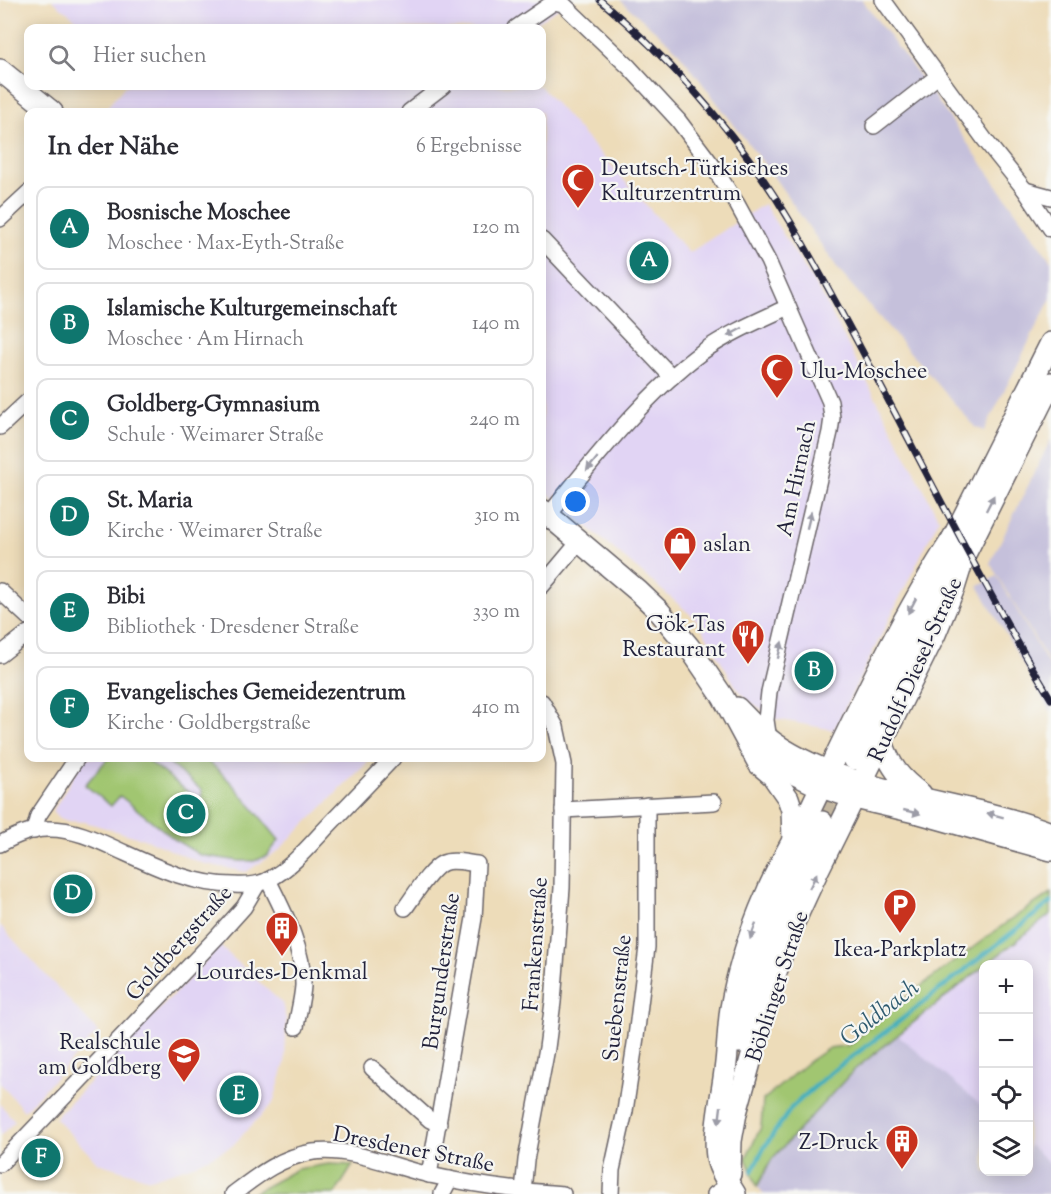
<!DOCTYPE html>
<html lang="de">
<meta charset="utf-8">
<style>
:root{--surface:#fff;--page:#f7f7f7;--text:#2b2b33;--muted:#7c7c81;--line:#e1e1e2;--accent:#0f766e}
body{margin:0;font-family:"Sorts Mill Goudy",serif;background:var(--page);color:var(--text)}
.controls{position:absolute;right:18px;bottom:18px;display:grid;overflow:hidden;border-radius:12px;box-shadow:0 3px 15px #0003}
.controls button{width:54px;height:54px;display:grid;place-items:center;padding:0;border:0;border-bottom:2px solid var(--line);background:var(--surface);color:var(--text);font:30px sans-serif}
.you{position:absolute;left:576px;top:502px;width:21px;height:21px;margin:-15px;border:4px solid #fff;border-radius:50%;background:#1a73e8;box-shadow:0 0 0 9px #1a73e833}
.badge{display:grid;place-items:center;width:39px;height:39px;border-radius:50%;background:var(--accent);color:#fff;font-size:20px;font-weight:700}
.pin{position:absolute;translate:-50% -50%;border:3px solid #fff;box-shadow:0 2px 6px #0006}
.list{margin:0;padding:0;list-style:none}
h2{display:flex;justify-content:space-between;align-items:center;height:78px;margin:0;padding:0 24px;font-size:26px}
h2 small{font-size:20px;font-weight:400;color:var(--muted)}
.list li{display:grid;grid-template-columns:39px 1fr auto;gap:18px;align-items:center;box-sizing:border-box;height:84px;margin:0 12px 12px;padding:0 12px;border:2px solid var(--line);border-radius:12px}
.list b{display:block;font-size:22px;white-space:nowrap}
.list p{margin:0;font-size:20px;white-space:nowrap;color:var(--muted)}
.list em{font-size:20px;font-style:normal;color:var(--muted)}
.icon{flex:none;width:33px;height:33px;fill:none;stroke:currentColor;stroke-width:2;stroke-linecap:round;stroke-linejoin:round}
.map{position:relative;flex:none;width:1051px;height:1194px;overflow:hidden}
.search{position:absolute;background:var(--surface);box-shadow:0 3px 15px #0003;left:24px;top:24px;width:522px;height:66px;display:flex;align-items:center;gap:15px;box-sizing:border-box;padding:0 21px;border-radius:12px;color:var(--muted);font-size:22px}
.panel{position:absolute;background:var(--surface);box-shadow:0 3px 15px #0003;left:24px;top:108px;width:522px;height:654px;border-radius:12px}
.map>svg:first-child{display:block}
</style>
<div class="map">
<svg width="1051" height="1194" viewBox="0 0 1051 1194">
<rect width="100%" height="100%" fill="#f6f6f2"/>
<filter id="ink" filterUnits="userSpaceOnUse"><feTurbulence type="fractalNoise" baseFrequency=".0167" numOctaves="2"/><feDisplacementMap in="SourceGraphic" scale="12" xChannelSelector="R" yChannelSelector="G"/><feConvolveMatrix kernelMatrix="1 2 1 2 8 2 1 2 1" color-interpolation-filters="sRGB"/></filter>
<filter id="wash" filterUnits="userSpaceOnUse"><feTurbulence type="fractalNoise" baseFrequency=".008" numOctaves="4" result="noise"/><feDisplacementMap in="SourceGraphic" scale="24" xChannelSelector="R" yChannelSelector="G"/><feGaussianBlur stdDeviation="1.35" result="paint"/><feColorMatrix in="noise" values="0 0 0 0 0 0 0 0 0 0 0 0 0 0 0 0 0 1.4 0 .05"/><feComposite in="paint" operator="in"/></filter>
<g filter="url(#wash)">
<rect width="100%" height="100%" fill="#eddcb9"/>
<g fill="#e1d4f4">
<polygon points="52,0 569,0 530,28 87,28"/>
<polygon points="125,86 540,86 689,253 764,204 824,299 939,519 834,730 776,719 749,701 736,687 697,620 542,488 542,112 103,112"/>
<polygon points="84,758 372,758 278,851 246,872 201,863 147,840 85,822 68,821 60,818 53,811"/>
<polygon points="1051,914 1051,1194 764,1194 758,1187 854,1070 983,967 984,1172 1028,1172 1028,964 987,964"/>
<polygon points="0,925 98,1032 24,1111 0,1083"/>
<polygon points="220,946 282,1003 286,1019 285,1063 273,1103 232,1146 196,1164 150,1179 98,1163 55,1118"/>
<polygon points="0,1104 15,1121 0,1136"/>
</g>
<g fill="#c5c0db">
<polygon points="620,0 862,0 929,89 1051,261 1051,298 984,431 975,427 841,273 771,173 676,49"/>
<polygon points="1051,439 1051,666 990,563"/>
<polygon points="997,576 1051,669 1051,712 978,586"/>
<polygon points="898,1035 983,1107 984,1172 1028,1172 1029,1145 1051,1164 1051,1194 764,1194 758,1187 772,1159 853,1070"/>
</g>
<g fill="#a1c671" stroke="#627456" stroke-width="1.5">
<path d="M108,758H144L201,802L202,790L162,758C172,757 193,755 201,758C220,764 264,822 279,840L267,856L254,861H239L200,855L177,841L120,796L111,806L85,785Z"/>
<polygon points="1051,893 1051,914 987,964 984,964 983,967 854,1070 772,1159 757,1187 746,1158 761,1127 763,1100 808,1062 829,1048 850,1045 886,1012 1010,920"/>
<polygon points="329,1164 353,1165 335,1194 252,1194 297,1169"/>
</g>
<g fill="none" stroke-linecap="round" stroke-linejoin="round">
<polyline stroke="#40aebd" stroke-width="4.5" points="752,1171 765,1146 792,1107 830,1073 892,1027 1051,902"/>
</g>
</g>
<g filter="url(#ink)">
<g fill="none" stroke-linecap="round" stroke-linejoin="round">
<polyline stroke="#c4b7a0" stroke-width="21" stroke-dasharray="21 10" stroke-linecap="butt" points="822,822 846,776"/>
<defs>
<g id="minor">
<polyline points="883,0 985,140 1025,190 1051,229"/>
<polyline points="516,28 554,2 563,4 629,67 678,120 712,165 737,204 768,261 830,402 832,418 830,432 769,692 766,720 769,740"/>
<polyline points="409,112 443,86"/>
<polyline points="874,126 938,76"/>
<polyline points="1025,190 1051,197"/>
<polyline points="0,219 28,193"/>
<polyline points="542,240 672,377"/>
<polyline points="0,427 28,401"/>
<path d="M548,516C593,461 645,394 702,352C729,333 758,321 788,307"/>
<polyline points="542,586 579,542"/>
<polyline points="0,591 28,617"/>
<polyline points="0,655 28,633"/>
<polyline points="563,810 714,802"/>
<polyline points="34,831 38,816 77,758"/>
<path d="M0,844C15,836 30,829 47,829C75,828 101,842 125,853C160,869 195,885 234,885C246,886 259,885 270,879C292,867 309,846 327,827C349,804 371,781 393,758"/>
<path d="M268,880C284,912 304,949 303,986C302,1000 298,1014 296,1027"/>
<path d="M405,908C414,896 430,869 443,863C452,859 467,863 477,864L474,918L429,1175"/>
<polyline points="372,1068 430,1120 439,1124"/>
<polyline points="0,1164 217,937 244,907 257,885"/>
<polyline points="523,1191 526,1160 547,1048 553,1002 562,888 564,764 556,727 542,702"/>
<path d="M233,1194C258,1175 281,1157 313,1152C352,1147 393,1167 430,1175C474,1185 518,1191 563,1194"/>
<polyline points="442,1194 450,1179"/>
<polyline points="611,1194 612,1170 625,1111 636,1037 647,947 647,805"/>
<polyline points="715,1194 729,1185"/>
</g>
<g id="secondary">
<polyline points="0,70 52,112"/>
<polyline points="542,510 638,591 659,611 689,647 723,697 759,764 772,775 788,798 792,810 793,839"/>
<polyline points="949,550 953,538 1051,343"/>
<path d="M737,708C749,720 760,733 774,743C853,797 962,799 1051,833"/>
<path d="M882,741C889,765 900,779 921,794"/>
<polyline points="764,755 783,768 821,787 855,798 919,813 1051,850"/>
<polyline points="854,759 929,611 964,556 1051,383"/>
<polyline points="739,1042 752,990 771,929 822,822"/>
<polyline points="730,1174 731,1141 736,1113 770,990 789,933 818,870 935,634 954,588 964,556"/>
<path d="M735,1194C729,1184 721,1173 718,1162C712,1136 722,1097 725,1071C728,1050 728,1029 731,1008C742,944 772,873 806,818C851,725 896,625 953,538"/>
</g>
</defs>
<use href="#minor" stroke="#696367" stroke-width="18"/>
<use href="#secondary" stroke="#696367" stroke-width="24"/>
<use href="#minor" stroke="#fff" stroke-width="15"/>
<use href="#secondary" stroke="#fff" stroke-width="21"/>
<defs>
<path id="rail" d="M600,0C676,64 743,141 793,226C822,276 849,326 876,377C933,485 988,595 1051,699"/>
</defs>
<use href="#rail" stroke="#22223b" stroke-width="7"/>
<use href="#rail" stroke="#f6f6f2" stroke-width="4.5" stroke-dasharray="14" stroke-linecap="butt"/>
</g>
<defs><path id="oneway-solid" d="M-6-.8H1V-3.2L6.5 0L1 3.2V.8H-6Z" transform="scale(1.5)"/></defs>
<g fill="#9c9ca7">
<use href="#oneway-solid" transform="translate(735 332) rotate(152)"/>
<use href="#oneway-solid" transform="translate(592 464) rotate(130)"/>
<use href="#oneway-solid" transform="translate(990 503) rotate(-63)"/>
<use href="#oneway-solid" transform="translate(809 520) rotate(-76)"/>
<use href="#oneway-solid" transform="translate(912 606) rotate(118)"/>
<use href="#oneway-solid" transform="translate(780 650) rotate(-76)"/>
<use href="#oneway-solid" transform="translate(912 812) rotate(13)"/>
<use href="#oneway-solid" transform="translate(995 815) rotate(-165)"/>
<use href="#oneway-solid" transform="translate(813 881) rotate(-64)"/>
<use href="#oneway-solid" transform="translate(753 931) rotate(110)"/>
<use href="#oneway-solid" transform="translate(720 1115) rotate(97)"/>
</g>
</g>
<defs>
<symbol id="mosque-pin" viewBox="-11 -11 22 30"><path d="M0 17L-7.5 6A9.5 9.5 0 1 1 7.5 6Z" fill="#c8321e" stroke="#f6f6f2"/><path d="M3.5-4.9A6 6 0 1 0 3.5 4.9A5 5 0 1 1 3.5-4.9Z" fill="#fff"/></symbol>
<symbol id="shop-pin" viewBox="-11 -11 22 30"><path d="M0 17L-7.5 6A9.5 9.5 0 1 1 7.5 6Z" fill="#c8321e" stroke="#f6f6f2"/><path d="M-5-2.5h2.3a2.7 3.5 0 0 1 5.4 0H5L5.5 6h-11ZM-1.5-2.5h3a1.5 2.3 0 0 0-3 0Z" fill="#fff"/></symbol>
<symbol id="restaurant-pin" viewBox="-11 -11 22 30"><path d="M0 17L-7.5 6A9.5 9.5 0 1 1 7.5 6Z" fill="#c8321e" stroke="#f6f6f2"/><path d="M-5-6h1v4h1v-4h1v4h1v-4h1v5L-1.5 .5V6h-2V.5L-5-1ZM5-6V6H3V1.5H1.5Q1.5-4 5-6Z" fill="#fff"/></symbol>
<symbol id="parking-pin" viewBox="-11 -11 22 30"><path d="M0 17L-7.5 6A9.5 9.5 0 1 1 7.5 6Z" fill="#c8321e" stroke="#f6f6f2"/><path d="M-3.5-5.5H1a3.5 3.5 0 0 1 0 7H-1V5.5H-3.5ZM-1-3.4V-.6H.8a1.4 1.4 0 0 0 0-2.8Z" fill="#fff"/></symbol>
<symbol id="building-pin" viewBox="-11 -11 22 30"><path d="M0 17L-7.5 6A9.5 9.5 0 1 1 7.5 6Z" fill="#c8321e" stroke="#f6f6f2"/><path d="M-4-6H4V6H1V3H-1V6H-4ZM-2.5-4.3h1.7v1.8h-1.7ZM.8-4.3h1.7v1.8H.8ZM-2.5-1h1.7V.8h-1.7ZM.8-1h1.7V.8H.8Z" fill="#fff"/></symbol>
<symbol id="school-pin" viewBox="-11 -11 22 30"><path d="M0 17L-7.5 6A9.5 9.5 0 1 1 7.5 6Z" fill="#c8321e" stroke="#f6f6f2"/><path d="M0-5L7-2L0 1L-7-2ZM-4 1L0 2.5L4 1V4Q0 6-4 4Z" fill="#fff"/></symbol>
</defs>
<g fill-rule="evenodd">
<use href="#mosque-pin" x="559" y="161" width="38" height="52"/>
<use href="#mosque-pin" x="758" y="351" width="38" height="52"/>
<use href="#shop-pin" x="661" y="524" width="38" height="52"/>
<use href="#restaurant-pin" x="729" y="617" width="38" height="52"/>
<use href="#parking-pin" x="881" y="886" width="38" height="52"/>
<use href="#building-pin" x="263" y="909" width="38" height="52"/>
<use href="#school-pin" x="165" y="1035" width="38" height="52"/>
<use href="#building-pin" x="883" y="1122" width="38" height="52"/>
</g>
<g text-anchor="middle" stroke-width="4.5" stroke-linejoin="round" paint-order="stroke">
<g font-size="22" fill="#22223b" stroke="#f6f6f2" text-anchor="start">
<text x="601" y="175">Deutsch-Türkisches<tspan x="601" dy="25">Kulturzentrum</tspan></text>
<text x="800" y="378">Ulu-Moschee</text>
<text x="703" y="551">aslan</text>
<text x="725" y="631" text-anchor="end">Gök-Tas<tspan x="725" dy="25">Restaurant</tspan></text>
<text x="900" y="956" text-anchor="middle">Ikea-Parkplatz</text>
<text x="282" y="979" text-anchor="middle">Lourdes-Denkmal</text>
<text x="161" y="1049" text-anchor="end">Realschule<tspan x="161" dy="25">am Goldberg</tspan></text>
<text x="879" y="1149" text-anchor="end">Z-Druck</text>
</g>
<g font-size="22" fill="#22223b" stroke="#f6f6f2">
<text transform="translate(795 478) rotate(-78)" y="8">Am Hirnach</text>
<text transform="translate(914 669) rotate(-66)" y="8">Rudolf-Diesel-Straße</text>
<text transform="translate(178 942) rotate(-48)" y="8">Goldbergstraße</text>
<text transform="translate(534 944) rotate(-86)" y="8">Frankenstraße</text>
<text transform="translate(440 971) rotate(-82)" y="8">Burgunderstraße</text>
<text transform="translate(776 986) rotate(-72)" y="8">Böblinger Straße</text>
<text transform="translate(616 998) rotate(-84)" y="8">Suebenstraße</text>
<text transform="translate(414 1148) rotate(11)" y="8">Dresdener Straße</text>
</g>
<g font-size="24" font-style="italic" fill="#2e5a6f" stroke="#f6f6f2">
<text transform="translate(879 1012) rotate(-38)" y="8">Goldbach</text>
</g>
</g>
</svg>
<div class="controls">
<button>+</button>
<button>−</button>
<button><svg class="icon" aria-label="locate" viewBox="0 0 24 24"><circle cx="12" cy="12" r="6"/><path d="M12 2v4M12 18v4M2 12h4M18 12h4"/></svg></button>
<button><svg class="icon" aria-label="layers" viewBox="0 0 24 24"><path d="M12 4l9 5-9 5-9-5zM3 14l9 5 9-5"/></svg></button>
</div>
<div class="you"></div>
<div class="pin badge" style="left:649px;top:261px">A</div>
<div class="pin badge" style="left:814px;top:671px">B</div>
<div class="pin badge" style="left:186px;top:814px">C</div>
<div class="pin badge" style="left:73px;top:894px">D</div>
<div class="pin badge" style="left:239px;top:1095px">E</div>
<div class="pin badge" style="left:41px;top:1158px">F</div>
<div class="search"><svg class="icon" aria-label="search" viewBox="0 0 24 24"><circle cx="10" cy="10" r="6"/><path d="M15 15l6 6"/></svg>Hier suchen</div>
<section class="panel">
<h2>In der Nähe<small>6 Ergebnisse</small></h2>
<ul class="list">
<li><span class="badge">A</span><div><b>Bosnische Moschee</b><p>Moschee · Max-Eyth-Straße</p></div><em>120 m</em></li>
<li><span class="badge">B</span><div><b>Islamische Kulturgemeinschaft</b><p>Moschee · Am Hirnach</p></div><em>140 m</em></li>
<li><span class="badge">C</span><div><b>Goldberg-Gymnasium</b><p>Schule · Weimarer Straße</p></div><em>240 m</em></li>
<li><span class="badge">D</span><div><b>St. Maria</b><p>Kirche · Weimarer Straße</p></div><em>310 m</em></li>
<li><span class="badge">E</span><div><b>Bibi</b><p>Bibliothek · Dresdener Straße</p></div><em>330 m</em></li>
<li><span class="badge">F</span><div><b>Evangelisches Gemeidezentrum</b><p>Kirche · Goldbergstraße</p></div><em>410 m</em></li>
</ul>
</section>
</div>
